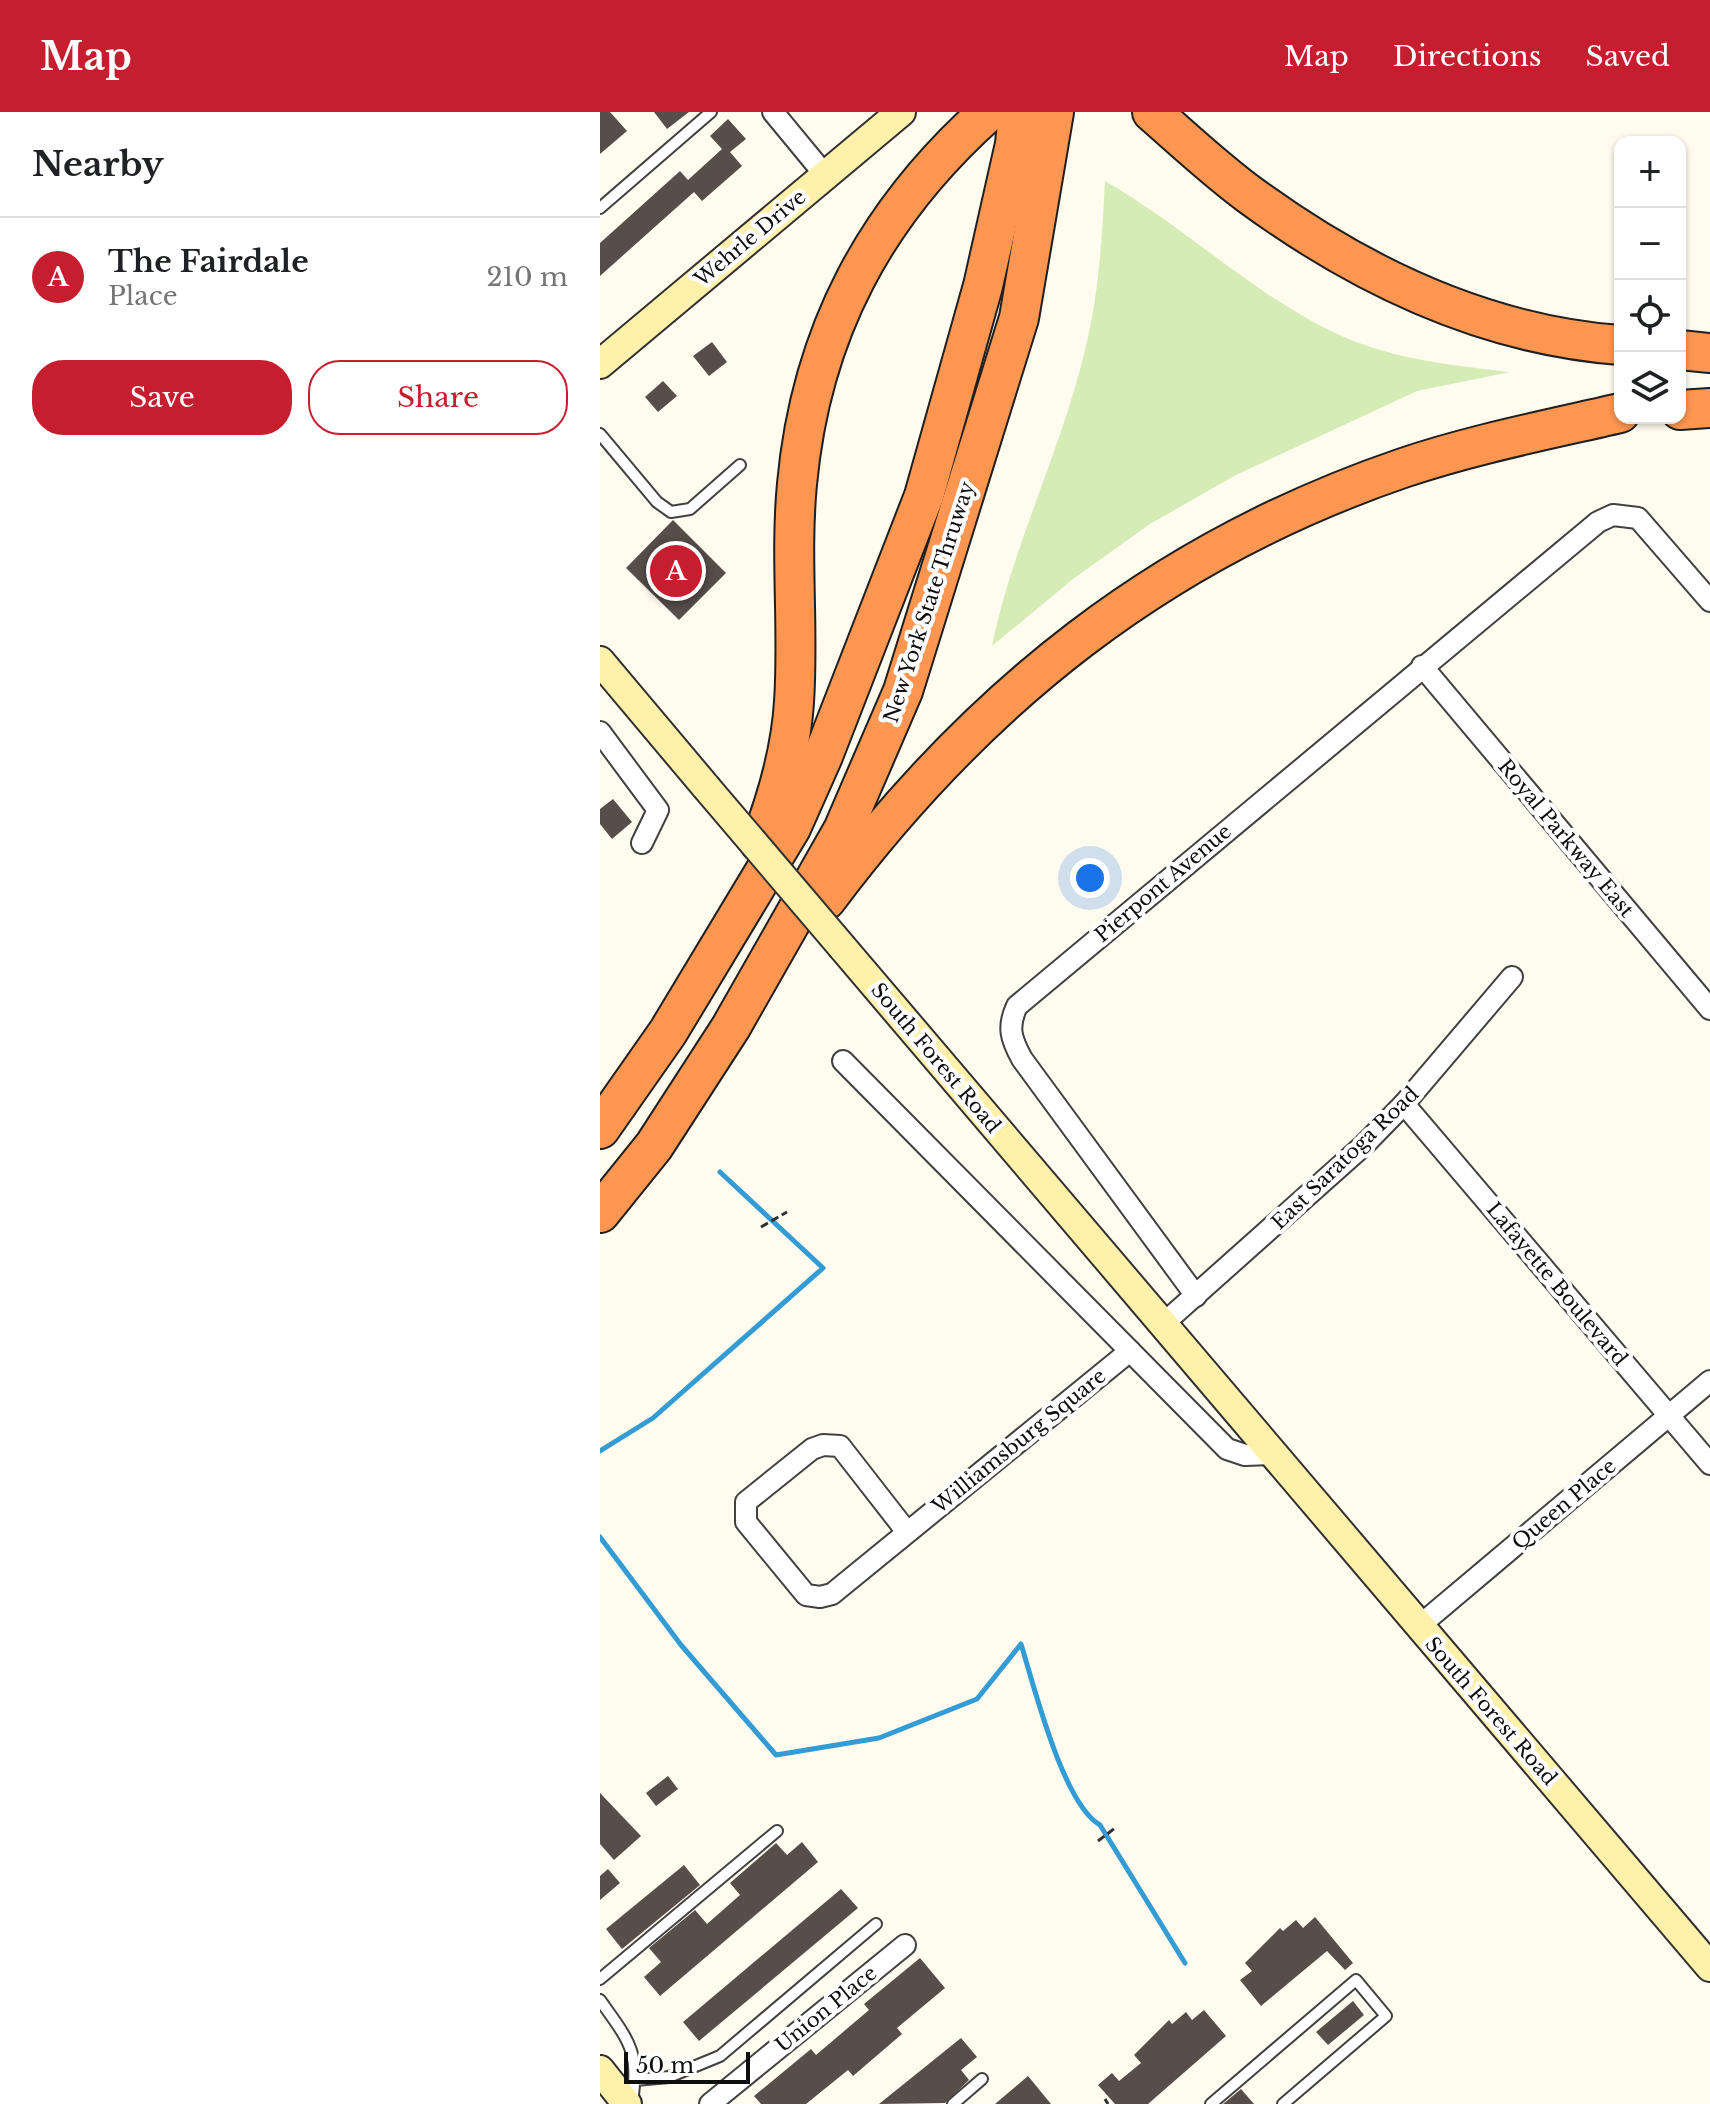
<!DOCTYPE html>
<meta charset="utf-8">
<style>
:root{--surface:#fff;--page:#f2f2f2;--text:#202124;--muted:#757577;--line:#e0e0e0;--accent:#c61e2e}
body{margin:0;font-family:"Libre Baskerville",serif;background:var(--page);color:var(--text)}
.controls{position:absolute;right:24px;top:24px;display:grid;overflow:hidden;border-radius:16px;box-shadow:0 2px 6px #0004}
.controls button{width:72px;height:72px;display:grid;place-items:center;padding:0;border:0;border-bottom:2px solid var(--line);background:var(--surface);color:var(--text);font:40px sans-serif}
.scale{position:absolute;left:24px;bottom:20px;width:126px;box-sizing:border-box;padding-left:8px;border:4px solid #0e0e0e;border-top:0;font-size:22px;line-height:28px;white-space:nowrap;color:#0e0e0e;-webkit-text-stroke:6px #fff;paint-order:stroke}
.you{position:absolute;left:490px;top:766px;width:28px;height:28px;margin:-20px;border:6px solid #fff;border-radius:50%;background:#1a73e8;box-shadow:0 0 0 12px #1a73e833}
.badge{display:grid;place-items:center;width:52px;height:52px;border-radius:50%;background:var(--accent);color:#fff;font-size:26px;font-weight:700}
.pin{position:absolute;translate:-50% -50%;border:4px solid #fff;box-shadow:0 2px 8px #0006}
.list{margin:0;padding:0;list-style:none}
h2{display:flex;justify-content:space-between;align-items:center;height:104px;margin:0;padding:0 32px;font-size:34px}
h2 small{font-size:26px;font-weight:400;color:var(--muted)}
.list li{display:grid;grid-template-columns:52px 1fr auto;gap:24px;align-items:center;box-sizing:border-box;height:120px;padding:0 32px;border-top:2px solid var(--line)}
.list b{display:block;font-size:30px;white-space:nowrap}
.list p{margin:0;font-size:26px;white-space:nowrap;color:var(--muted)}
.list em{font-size:26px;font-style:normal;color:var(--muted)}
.actions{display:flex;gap:16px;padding:24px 32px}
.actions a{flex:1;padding:18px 0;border:2px solid var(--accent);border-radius:32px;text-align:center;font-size:28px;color:var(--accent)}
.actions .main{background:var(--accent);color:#fff}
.icon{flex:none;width:44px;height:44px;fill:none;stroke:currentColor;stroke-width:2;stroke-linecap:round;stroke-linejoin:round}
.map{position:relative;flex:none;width:1110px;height:1992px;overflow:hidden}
header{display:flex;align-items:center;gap:48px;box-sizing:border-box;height:112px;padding:0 40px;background:var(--accent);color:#fff}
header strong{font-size:38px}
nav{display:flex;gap:44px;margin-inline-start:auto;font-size:28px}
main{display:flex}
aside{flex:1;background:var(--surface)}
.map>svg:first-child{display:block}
</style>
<header>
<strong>Map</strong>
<nav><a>Map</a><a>Directions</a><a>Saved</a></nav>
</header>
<main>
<aside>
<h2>Nearby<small></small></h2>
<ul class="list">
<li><span class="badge">A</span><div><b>The Fairdale</b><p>Place</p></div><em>210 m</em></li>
</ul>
<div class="actions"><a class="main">Save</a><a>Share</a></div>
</aside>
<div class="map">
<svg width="1110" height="1992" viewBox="0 0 1110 1992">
<rect width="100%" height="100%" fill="#fffbef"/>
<path fill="#d5ecb6" d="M505,69C584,114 650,180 733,220C789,247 849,253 910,260L817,279L636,363L550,412L473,467L392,534C413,432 461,339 485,238C499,182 502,126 505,69Z"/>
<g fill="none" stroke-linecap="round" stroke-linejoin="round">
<g stroke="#339cd4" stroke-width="5">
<polyline points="0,1339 53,1306 223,1156 120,1060"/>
<path d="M0,1425L81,1533L176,1643L279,1626L377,1587L421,1532C434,1574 463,1692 500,1713L585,1851"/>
</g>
</g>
<g fill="#574e4a">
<polygon points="0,0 10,0 27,19 0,42"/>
<polygon points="54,0 89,0 67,17"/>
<polygon points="128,7 146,27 130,40 142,54 102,89 94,80 0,164 0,131 80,59 88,68 122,37 110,24"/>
<polygon points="112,230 127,250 109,264 93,244"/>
<polygon points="63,269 77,284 58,300 45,285"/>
<polygon points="73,408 126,461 79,508 26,456"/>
<polygon points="13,687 32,710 12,727 0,712 0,697"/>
<polygon points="68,1664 78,1677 56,1694 46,1681"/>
<polygon points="0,1681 41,1724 14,1748 0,1732"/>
<polygon points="202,1730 218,1750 60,1884 44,1865 61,1850 49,1836 95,1798 107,1812 140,1783 130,1771 176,1731 187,1743"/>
<polygon points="84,1753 100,1773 22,1837 6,1817"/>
<polygon points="8,1757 20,1771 0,1788 0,1764"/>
<polygon points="241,1777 258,1796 99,1929 83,1910"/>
<polygon points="715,1805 753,1851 745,1858 727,1839 661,1894 640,1868 652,1859 645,1851 680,1816 683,1819 696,1808 703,1816"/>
<polygon points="320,1846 345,1876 297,1916 302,1922 253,1964 248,1958 206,1992 161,1992 154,1984 211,1937 216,1943 269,1898 264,1892"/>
<polygon points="753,1889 764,1903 728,1933 716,1920"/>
<polygon points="604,1898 626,1924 548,1992 515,1992 498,1973 512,1961 519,1969 541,1951 534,1943 569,1908 572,1912 586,1900 592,1908"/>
<polygon points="361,1926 377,1945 361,1958 369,1968 345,1991 279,1992"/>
<polygon points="428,1964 451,1992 395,1992"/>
<polygon points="641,1977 654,1992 623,1992"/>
</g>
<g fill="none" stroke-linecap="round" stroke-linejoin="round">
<defs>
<g id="lane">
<polyline points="0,96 111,0"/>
<polyline points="0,322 57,390 71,400 90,397 140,353"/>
<polyline points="0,1867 177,1719"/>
<path d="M0,1888C29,1929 40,1939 32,1990"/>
<polyline points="35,1968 69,1965 120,1944 276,1812"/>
<polyline points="353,1992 382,1967"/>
<polyline points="611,1992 756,1868 786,1904 683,1992"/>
</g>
<g id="street">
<polyline points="173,0 225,63"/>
<polyline points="822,554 1110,897"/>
<polyline points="0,620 58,698 42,731"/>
<polyline points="243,949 627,1337 645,1343 673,1342"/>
<polyline points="804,992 1110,1352"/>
<path d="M596,1184L422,947C411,927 407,915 417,894L998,410L1013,403L1038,406L1110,489"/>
<polyline points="563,1212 764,1033 804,992 912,865"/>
<polyline points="307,1420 240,1334 223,1333 212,1337 146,1390 146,1410 206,1483 220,1485 232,1482 530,1239"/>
<polyline points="818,1515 1110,1269"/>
<polyline points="110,1992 305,1833"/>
</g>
<g id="secondary">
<polyline points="0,252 301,0"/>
<polyline points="0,549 106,675"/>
<polyline points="243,836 1110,1855"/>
<polyline points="0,1958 27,1992"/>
</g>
<g id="highway">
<path d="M552,0C584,28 616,58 650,83C758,162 884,223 1020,233"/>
<polyline points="1080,238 1110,241"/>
<polyline points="1080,298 1110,296"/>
<path d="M160,731C177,687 191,638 194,590C199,518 190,445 197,372C211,221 275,101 388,0"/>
<path d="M226,788C378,585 560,439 803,356C874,332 947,318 1020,301"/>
<polyline points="0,1017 68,920 191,716 223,644 324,384 383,174 415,32 418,0"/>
<polyline points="0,1101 54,1034 131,915 243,718 303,579 419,206 454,0"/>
</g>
</defs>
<use href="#lane" stroke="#414141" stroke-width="14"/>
<use href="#street" stroke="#414141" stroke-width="24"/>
<use href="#secondary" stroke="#303030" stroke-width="32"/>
<use href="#highway" stroke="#1f1f1f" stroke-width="42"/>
<g stroke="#303030" stroke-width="3" stroke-dasharray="8 4" stroke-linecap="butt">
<polyline points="161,1115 187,1100"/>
<polyline points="498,1729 515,1716"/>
<polyline points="505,1987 508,1992"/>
</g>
<use href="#lane" stroke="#fff" stroke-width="10"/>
<use href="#street" stroke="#fff" stroke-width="20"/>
<use href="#secondary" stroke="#fff1aa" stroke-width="28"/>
<use href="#highway" stroke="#fc9650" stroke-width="38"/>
<defs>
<polyline id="secondary-bridge" points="106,675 243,836"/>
</defs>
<use href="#secondary-bridge" stroke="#303030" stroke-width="32" stroke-linecap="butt"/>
<use href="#secondary-bridge" stroke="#fff1aa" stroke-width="28"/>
</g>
<g text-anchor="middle" stroke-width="8" stroke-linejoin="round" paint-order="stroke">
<g font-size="20" fill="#0e0e0e" stroke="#fff">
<text transform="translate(150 126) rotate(-40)" y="7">Wehrle Drive</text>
<text transform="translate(329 490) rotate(-72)" y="7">New York State Thruway</text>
<text transform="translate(966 726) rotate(50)" y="7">Royal Parkway East</text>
<text transform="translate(563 771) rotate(-40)" y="7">Pierpont Avenue</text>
<text transform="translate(336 946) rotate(50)" y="7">South Forest Road</text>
<text transform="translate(745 1046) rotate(-44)" y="7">East Saratoga Road</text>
<text transform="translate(957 1172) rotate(50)" y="7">Lafayette Boulevard</text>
<text transform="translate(419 1329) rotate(-39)" y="7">Williamsburg Square</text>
<text transform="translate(964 1392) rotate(-40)" y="7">Queen Place</text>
<text transform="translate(891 1599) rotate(49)" y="7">South Forest Road</text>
<text transform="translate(226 1897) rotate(-39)" y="7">Union Place</text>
</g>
</g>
</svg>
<div class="controls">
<button>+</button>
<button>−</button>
<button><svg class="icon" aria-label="locate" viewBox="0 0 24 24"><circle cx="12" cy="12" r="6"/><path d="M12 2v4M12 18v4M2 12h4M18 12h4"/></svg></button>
<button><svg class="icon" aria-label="layers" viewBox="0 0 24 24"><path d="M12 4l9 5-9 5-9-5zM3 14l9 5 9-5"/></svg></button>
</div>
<div class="scale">50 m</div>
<div class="you"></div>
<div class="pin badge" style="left:76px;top:459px">A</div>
</div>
</main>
